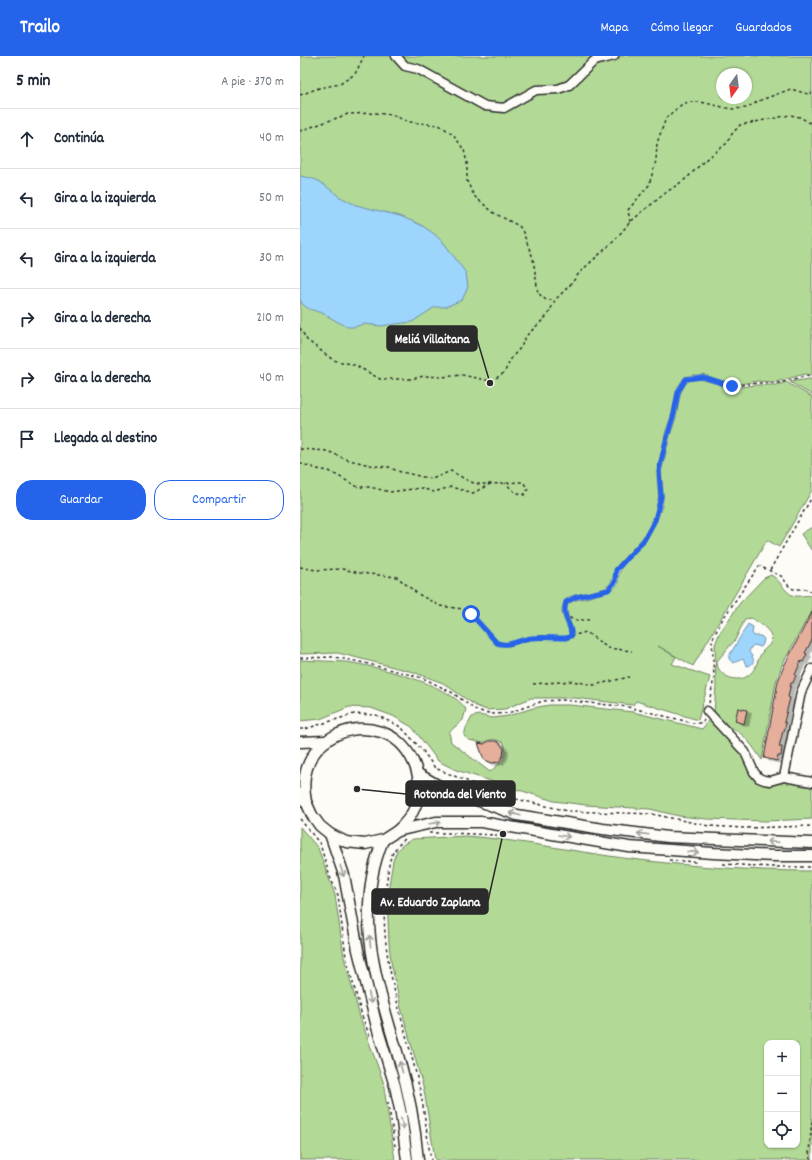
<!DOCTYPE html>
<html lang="es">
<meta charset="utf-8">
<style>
:root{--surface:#fff;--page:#f6f6f7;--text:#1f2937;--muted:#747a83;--line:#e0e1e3;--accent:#2563eb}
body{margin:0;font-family:Dekko,sans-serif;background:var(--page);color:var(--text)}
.controls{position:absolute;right:12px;bottom:12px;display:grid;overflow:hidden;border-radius:8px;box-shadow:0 1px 3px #0004}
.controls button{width:36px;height:36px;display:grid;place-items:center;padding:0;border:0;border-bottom:1px solid var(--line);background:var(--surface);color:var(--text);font:20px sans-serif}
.compass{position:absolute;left:416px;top:12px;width:36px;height:36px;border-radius:50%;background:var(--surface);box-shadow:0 1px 3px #0004;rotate:194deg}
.stop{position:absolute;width:12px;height:12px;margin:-9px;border:3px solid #2563eb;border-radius:50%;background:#fff}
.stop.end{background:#2563eb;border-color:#fff;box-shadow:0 1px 4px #0008}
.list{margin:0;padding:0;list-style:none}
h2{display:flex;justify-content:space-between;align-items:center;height:52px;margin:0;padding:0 16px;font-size:17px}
h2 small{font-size:13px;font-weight:400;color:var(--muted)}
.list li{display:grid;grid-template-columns:26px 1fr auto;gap:12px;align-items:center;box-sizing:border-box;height:60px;padding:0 16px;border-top:1px solid var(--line)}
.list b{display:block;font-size:15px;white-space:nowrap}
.list em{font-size:13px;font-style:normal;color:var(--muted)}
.actions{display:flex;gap:8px;padding:12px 16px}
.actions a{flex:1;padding:9px 0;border:1px solid var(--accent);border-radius:16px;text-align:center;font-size:14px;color:var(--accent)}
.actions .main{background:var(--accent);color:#fff}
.icon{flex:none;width:22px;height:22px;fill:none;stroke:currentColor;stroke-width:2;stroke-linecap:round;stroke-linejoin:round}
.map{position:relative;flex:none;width:512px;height:1104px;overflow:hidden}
header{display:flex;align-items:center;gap:24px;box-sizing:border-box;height:56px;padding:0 20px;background:var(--accent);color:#fff}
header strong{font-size:19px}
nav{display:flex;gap:22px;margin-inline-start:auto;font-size:14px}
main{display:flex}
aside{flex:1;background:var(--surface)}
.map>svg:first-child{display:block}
</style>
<header>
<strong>Trailo</strong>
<nav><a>Mapa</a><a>Cómo llegar</a><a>Guardados</a></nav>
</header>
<main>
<aside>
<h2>5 min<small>A pie · 370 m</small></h2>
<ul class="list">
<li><svg class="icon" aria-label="ahead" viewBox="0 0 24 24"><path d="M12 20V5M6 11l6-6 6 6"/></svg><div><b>Continúa</b></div><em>40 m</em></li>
<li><svg class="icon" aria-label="left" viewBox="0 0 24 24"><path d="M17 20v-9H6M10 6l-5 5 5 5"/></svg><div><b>Gira a la izquierda</b></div><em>50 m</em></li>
<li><svg class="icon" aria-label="left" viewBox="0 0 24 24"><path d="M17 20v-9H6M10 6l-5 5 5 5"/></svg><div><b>Gira a la izquierda</b></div><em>30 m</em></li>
<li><svg class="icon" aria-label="right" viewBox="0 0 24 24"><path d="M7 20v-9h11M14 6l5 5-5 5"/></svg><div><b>Gira a la derecha</b></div><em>210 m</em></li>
<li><svg class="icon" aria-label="right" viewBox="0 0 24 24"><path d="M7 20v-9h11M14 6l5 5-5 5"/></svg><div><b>Gira a la derecha</b></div><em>40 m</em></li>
<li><svg class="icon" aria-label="arrive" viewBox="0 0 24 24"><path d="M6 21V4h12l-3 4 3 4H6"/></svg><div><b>Llegada al destino</b></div></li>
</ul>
<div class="actions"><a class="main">Guardar</a><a>Compartir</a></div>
</aside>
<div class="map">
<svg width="512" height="1104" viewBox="0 0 512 1104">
<defs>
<filter id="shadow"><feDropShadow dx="4.5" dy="2.5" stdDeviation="0" flood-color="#0004"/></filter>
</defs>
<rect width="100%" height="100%" fill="#fdfcf7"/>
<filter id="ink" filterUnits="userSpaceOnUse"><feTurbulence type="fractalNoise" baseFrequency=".025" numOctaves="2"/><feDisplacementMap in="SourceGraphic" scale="8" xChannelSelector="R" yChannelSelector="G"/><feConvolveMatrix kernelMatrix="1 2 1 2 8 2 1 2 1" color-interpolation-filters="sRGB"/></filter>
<g filter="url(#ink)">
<g fill="#b2da96" stroke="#6e8260" fill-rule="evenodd">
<path d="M0,0H512V319L505,318L476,326L457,325L440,328L423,326L405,319H394L385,321L378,331L372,359L366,375L357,417L359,443L357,453L349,472L343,482L320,507L316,513L311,527L305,533L269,541C255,555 266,563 270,578L273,577L266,553L268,547L275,544L286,542L313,533L318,528V522L321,512L326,504L346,484L357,463L362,450L363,440L361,416L370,379L376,361L380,338L384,329L390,324L398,322L432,332L456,329H476L486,326L512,341V434L479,491L467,484L393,610L358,590L376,601L372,608L410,621L398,664L336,645L333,649L275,642H231L205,653L187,654L176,650L143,627L113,616L38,597L0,598ZM422,18H446V42H422Z"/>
<polygon points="509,323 512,323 512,339 490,326"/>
<polygon points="512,471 512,495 501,478"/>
<path d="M471,519C480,524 485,536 492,539C498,542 506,538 512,540V558L507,563L482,609L476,626L462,704C453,691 444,676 429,671L427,673L414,657L416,630L415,589L419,578L440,547L464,522ZM451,562C458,566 475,576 471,586C469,591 463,593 461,598C456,607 457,614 446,621C435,627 416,619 417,605L435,584L445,563Z"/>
<path d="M0,604C16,605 31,605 46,606C76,610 149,628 166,653L163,664L149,676L151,686L190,716C201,705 208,705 204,687C196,683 191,682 183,687L169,684L164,680L166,672L172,661L179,659L193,662L208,660L233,652L249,649H270L333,656L402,673L406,668L410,661L443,699L457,723L493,724L512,730V763L465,765L407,763L379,760L350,753L286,749L254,745L156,714L138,705L112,671L93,660L71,652L49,651L20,663L0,665Z"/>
<polygon points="0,771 18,792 35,839 44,901 60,961 83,1025 95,1104 0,1104"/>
<path d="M166,780C219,784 271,795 323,802C386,810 449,815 512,815V1104H135L124,1034L101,952L91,906L89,887L87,841L93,805L97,794L104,788L113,783ZM467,987H497V1089H467Z"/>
</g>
<g fill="#9ed5fd" stroke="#7091a9">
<polygon points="0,120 11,122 19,125 40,141 56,149 100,160 121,169 133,177 144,187 166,217 168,231 162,244 145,251 135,251 112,266 81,270 64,268 54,271 47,271 22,257 9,253 2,248 0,243"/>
<path d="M448,568L453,571L452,577L454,580H461L464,583L463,588L461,591L454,589L451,591L449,596C453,601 457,607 448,610L446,609L443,603L433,607L429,603V600Z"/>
</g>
<g fill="#e6af9c" stroke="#2b2b2b" filter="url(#shadow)">
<polygon points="512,556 512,584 505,597 507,598 503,606 501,605 495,619 496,619 493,627 491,627 488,641 490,642 484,666 486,667 484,675 483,675 479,691 482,691 481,700 478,700 477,705 464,702 478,625 484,610"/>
<polygon points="438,652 447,654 444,668 435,665"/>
<polygon points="189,685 196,685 200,687 204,693 203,700 199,706 192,707 185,704 183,701 178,687 184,688"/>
</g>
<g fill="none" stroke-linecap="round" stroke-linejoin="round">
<defs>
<g id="minor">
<polyline points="96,0 105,10 118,13 185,50 204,52 236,34 258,33 269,29 294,5 314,0"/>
<polyline points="407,655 445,696 454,716 459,722 464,724 470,725 484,721 512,726"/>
<polyline points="484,721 501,636 512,613"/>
</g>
<g id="major">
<polyline points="0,686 26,685"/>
<polyline points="118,718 141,731 217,759 303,773 368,781 512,787"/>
<polyline points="0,738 7,748 12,759 20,770 30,778 46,786 65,788 83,784 97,775 136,766 181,766 329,791 413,797 475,800 512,800"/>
<path d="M6,746C4,735 3,723 7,712C17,682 50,666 81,676C110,685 127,722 115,751C111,761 105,768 97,775"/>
<polyline points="30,778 44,819 58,894 77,971 95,1030 101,1058 107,1104"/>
<path d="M83,784C52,859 78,929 99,1003C109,1036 115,1070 118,1104"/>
</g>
</defs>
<use href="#minor" stroke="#2b2b2b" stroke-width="11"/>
<use href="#major" stroke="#2b2b2b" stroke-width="13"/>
<g stroke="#2b2b2b" stroke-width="1.5" stroke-dasharray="3 3" stroke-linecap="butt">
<polyline points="0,39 19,32 40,28 55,18 64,0"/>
<polyline points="0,75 48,58 76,57 92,59 109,66 139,69 153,78 164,94 167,107 167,125 174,140 194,157 219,170 222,174 233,202 238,237 246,244 255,244"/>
<polyline points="330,166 328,154 349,129 356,105 357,87 366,62 381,49 388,46 401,46 431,53 446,52 461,44 491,33 508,38 512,37"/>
<polyline points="0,272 7,284 33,304 55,309 80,323 111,323 124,320 142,321 162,319 191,325 204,317 212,301 221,291 226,280 248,259 255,244 271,228 280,216 314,185 330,166 364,138 387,122 405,104 426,88 432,78 440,69 490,59 500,61 512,68"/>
<path d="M0,393L28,395L45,403L74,410L89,411L97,415L132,423L151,415C158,419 167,425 174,427C186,430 210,426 223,426L228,433L224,439L215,436L205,427"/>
<polyline points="0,407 17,413 29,415 58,431 70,431 90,436 121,432 134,436 151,431 173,437 190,428"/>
<path d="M0,511L16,514L42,513L60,517L97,521L118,538L140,550L163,553L171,558L197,587L203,589L213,588L230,582H266L271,580C273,568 261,564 266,546L276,541L308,534L315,526L316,514L325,503L344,484L355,464L361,441L359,414L367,381L374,358L378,336L386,323L403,321L432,330L457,327H479L506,320L512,321"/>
<polyline points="470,514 512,441"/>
<polyline points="264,559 274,564 289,564"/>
<polyline points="271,580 286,576 308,592 332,595"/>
<polyline points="0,602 34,601 65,607 123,622 153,637 174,653 183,656 194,658 208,657 243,645 262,644 328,651 393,667 402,667 404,664"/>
<polyline points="233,628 272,625 294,629 329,621"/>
<polyline points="409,647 414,622 412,584 422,564 459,510 481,520 489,530 493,533 507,533 512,536"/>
<polyline points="0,673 5,673 54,658 76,659 101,671 123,695 135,712 203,740 268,755 352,758 409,770 444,772 512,770"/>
<polyline points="0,763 20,788 30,821 38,839 46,901 62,960 70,981"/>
<polyline points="129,777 150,777 197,779"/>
<path d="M105,783C89,797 90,803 87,823C75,897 105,964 120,1035C125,1057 127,1081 131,1104"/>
<polyline points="369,804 396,806"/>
<polyline points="423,808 471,811 512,811"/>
<polyline points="88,1046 95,1090"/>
<polyline points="511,1104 509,1096 512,1064"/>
</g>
<use href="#minor" stroke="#fdfcf7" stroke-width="8"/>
<use href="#major" stroke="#fdfcf7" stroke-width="10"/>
</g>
<defs><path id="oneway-shaft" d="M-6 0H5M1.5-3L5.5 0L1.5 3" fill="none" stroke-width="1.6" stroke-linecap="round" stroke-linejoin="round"/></defs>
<g stroke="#9e9e9b">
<use href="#oneway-shaft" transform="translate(215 758) rotate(-164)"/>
<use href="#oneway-shaft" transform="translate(135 767) rotate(-7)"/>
<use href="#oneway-shaft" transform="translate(343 778) rotate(-173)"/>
<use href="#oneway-shaft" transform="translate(264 780) rotate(9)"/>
<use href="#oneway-shaft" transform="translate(473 786) rotate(-177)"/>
<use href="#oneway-shaft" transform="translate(393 796) rotate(4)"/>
<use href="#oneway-shaft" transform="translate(42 815) rotate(72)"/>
<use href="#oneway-shaft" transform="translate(70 885) rotate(-95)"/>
<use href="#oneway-shaft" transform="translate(70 942) rotate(76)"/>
<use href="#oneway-shaft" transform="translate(101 1011) rotate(-105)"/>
<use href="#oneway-shaft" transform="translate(102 1068) rotate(81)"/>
</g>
</g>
<g fill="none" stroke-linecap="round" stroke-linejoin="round" filter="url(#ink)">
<path stroke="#2563eb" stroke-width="5" d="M171,558L197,587C210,591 218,584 231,582C242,581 254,582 266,582L271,580C273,568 261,564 266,546L276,541L308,534L315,526L316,514L344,484L355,464L361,441L359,414L367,381L374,358L378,336L386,323L403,321L432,330"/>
</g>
<path fill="none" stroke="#2b2b2b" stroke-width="1.5" d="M190 327L177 283M57 733L106 738M203 778L188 845"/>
<g fill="#2b2b2b" stroke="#fdfcf7" stroke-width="1.5">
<circle cx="190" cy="327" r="4"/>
<circle cx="57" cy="733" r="4"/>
<circle cx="203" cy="778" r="4"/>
</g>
<g fill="#2b2b2b" stroke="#2b2b2b" stroke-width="1.5">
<rect x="87" y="270" width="90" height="25" rx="4"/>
<rect x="106" y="725" width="109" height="25" rx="4"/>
<rect x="72" y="833" width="116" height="25" rx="4"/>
</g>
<g font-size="13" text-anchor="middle" font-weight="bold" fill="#fff">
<text x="132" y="287">Meliá Villaitana</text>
<text x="160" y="742">Rotonda del Viento</text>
<text x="130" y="850">Av. Eduardo Zaplana</text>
</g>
</svg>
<div class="controls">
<button>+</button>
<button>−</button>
<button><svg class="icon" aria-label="locate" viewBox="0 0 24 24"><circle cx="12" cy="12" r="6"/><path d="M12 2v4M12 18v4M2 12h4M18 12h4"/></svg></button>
</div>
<svg class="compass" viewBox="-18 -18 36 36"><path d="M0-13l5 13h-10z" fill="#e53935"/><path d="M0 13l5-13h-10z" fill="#747a83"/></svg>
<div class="stop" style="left:171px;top:558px"></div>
<div class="stop end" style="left:432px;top:330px"></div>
</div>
</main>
